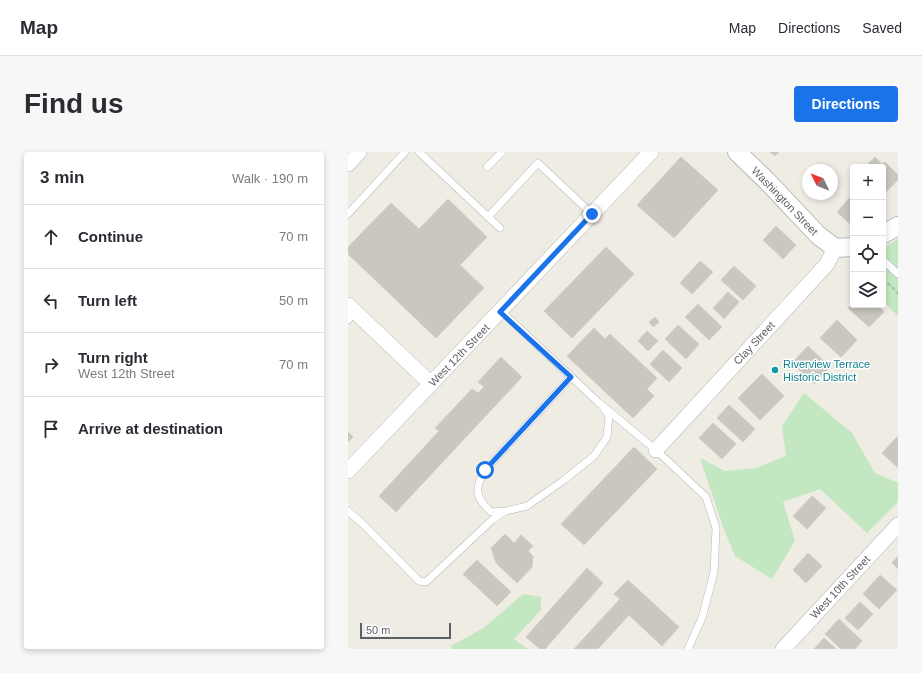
<!DOCTYPE html>
<meta charset="utf-8">
<style>
:root{--surface:#fff;--page:#f7f7f7;--text:#2b2b33;--muted:#7c7c81;--line:#e1e1e2;--accent:#1a73e8}
body{margin:0;font-family:Arial,sans-serif;background:var(--page);color:var(--text)}
.controls{position:absolute;right:12px;top:12px;display:grid;overflow:hidden;border-radius:4px;box-shadow:0 2px 6px #0003}
.controls button{width:36px;height:36px;display:grid;place-items:center;padding:0;border:0;border-bottom:1px solid var(--line);background:var(--surface);color:var(--text);font:20px sans-serif}
.compass{position:absolute;left:454px;top:12px;width:36px;height:36px;border-radius:50%;background:var(--surface);box-shadow:0 2px 6px #0003;rotate:313deg}
.scale{position:absolute;left:12px;bottom:10px;width:91px;box-sizing:border-box;padding-left:4px;border:2px solid #5c6165;border-top:0;font-size:11px;line-height:14px;white-space:nowrap;color:#5c6165;-webkit-text-stroke:3px #fff;paint-order:stroke}
.stop{position:absolute;width:12px;height:12px;margin:-9px;border:3px solid #1a73e8;border-radius:50%;background:#fff}
.stop.end{background:#1a73e8;border-color:#fff;box-shadow:0 1px 4px #0008}
.list{margin:0;padding:0;list-style:none}
h2{display:flex;justify-content:space-between;align-items:center;height:52px;margin:0;padding:0 16px;font-size:17px}
h2 small{font-size:13px;font-weight:400;color:var(--muted)}
.list li{display:grid;grid-template-columns:26px 1fr auto;gap:12px;align-items:center;box-sizing:border-box;height:64px;padding:0 16px;border-top:1px solid var(--line)}
.list b{display:block;font-size:15px;white-space:nowrap}
.list p{margin:0;font-size:13px;white-space:nowrap;color:var(--muted)}
.list em{font-size:13px;font-style:normal;color:var(--muted)}
.icon{flex:none;width:22px;height:22px;fill:none;stroke:currentColor;stroke-width:2;stroke-linecap:round;stroke-linejoin:round}
.map{position:relative;flex:none;width:550px;height:497px;overflow:hidden;border-radius:4px}
header{display:flex;align-items:center;gap:24px;box-sizing:border-box;height:56px;padding:0 20px;background:var(--surface);border-bottom:1px solid var(--line)}
header strong{font-size:19px}
nav{display:flex;gap:22px;margin-inline-start:auto;font-size:14px}
.intro{display:flex;align-items:center;justify-content:space-between;box-sizing:border-box;height:96px;padding:0 24px}
h1{margin:0;font-size:28px}
.button{padding:10px 18px;border-radius:4px;background:var(--accent);color:#fff;font-size:14px;font-weight:700}
main{display:flex;gap:24px;padding:0 24px}
aside{flex:1;background:var(--surface);border-radius:4px;box-shadow:0 2px 6px #0003}
.map>svg:first-child{display:block}
</style>
<header>
<strong>Map</strong>
<nav><a>Map</a><a>Directions</a><a>Saved</a></nav>
</header>
<div class="intro"><h1>Find us</h1><a class="button">Directions</a></div>
<main>
<aside>
<h2>3 min<small>Walk · 190 m</small></h2>
<ul class="list">
<li><svg class="icon" aria-label="ahead" viewBox="0 0 24 24"><path d="M12 20V5M6 11l6-6 6 6"/></svg><div><b>Continue</b></div><em>70 m</em></li>
<li><svg class="icon" aria-label="left" viewBox="0 0 24 24"><path d="M17 20v-9H6M10 6l-5 5 5 5"/></svg><div><b>Turn left</b></div><em>50 m</em></li>
<li><svg class="icon" aria-label="right" viewBox="0 0 24 24"><path d="M7 20v-9h11M14 6l5 5-5 5"/></svg><div><b>Turn right</b><p>West 12th Street</p></div><em>70 m</em></li>
<li><svg class="icon" aria-label="arrive" viewBox="0 0 24 24"><path d="M6 21V4h12l-3 4 3 4H6"/></svg><div><b>Arrive at destination</b></div></li>
</ul>
</aside>
<div class="map">
<svg width="550" height="497" viewBox="0 0 550 497">
<rect width="100%" height="100%" fill="#efece4"/>
<g fill="#c3e7c0">
<polygon points="550,87 550,164 535,149 535,96"/>
<polygon points="456,241 504,281 527,321 550,331 550,350 519,381 472,337 435,350 447,389 424,427 387,404 375,375 352,306 377,319 408,316 438,304 434,274"/>
<polygon points="175,442 193,445 193,458 166,487 180,497 104,497 103,494 137,475"/>
</g>
<g fill="#cac7c1" stroke="#d4cdc2">
<polygon points="422,0 431,0 427,4"/>
<polygon points="333,5 370,38 326,86 289,53"/>
<polygon points="527,5 534,12 537,10 550,23 550,28 535,43 535,15 517,15"/>
<polygon points="505,42 505,70 503,73 489,60"/>
<polygon points="100,47 139,85 112,113 136,136 88,186 0,102 0,95 43,51 71,77"/>
<polygon points="428,74 448,93 435,107 415,88"/>
<polygon points="258,95 286,122 224,186 196,159"/>
<polygon points="352,109 365,120 344,142 332,131"/>
<polygon points="386,114 408,134 395,148 373,128"/>
<polygon points="380,140 391,150 376,167 365,156"/>
<polygon points="505,151 505,153 529,153 536,160 521,175 500,156"/>
<polygon points="350,152 374,175 361,188 337,165"/>
<polygon points="307,165 311,170 305,175 301,170"/>
<polygon points="489,168 509,188 493,205 472,186"/>
<polygon points="330,173 351,192 338,207 317,187"/>
<polygon points="246,176 257,187 262,182 309,226 299,237 306,244 285,266 219,204"/>
<polygon points="299,179 310,189 300,199 290,189"/>
<polygon points="460,194 482,215 466,232 444,211"/>
<polygon points="315,198 334,216 321,230 302,212"/>
<polygon points="153,205 174,225 48,360 31,344 91,279 87,276 124,237 130,241 136,235 130,230"/>
<polygon points="414,222 436,244 412,268 390,246"/>
<polygon points="381,253 407,277 395,290 369,266"/>
<polygon points="365,271 388,292 374,307 351,286"/>
<polygon points="0,280 5,285 0,290"/>
<polygon points="550,284 550,316 534,301"/>
<polygon points="286,295 309,317 236,393 213,372"/>
<polygon points="464,344 478,356 459,377 445,364"/>
<polygon points="157,382 166,391 173,383 185,394 180,399 185,404 184,415 169,431 148,411 143,396"/>
<polygon points="460,401 474,414 458,431 445,418"/>
<polygon points="550,404 550,417 544,411"/>
<polygon points="129,408 163,440 149,454 115,422"/>
<polygon points="239,416 255,431 197,497 192,497 178,485"/>
<polygon points="532,423 549,438 531,457 515,442"/>
<polygon points="280,428 331,475 314,494 281,463 250,497 226,497 272,447 266,442"/>
<polygon points="512,450 525,462 510,478 497,466"/>
<polygon points="491,467 514,489 507,497 493,497 477,482"/>
<polygon points="476,486 488,497 466,497"/>
</g>
<g fill="none" stroke-linecap="round" stroke-linejoin="round">
<defs>
<g id="service">
<polyline points="71,0 152,76"/>
<polyline points="139,15 154,0"/>
<polyline points="0,62 57,0"/>
<polyline points="140,65 190,11 244,62"/>
<polyline points="535,108 550,122"/>
<polyline points="153,159 250,250 308,298 358,345 368,376 366,420 354,466 340,497"/>
<polyline points="0,168 7,160"/>
<path d="M223,225L137,318C126,337 127,345 143,360L158,359L179,354L216,328L246,304L259,285L261,264L256,257"/>
<polyline points="0,359 15,372 71,429 78,430 144,368 156,360"/>
</g>
<g id="minor">
<polyline points="0,12 11,0"/>
<polyline points="0,153 83,232"/>
<polyline points="308,298 479,112 487,96"/>
<polyline points="0,319 303,0"/>
<polyline points="435,497 550,373"/>
</g>
<g id="tertiary">
<polyline points="389,0 418,28 470,83 487,96 505,95"/>
<polyline points="535,82 550,74"/>
</g>
</defs>
<use href="#service" stroke="#b5b8bc" stroke-width="8"/>
<use href="#minor" stroke="#b5b8bc" stroke-width="16"/>
<use href="#tertiary" stroke="#b5b8bc" stroke-width="20"/>
<polyline stroke="#99c9a3" stroke-width="2" stroke-dasharray="4 2" stroke-linecap="butt" points="535,127 545,136 550,142"/>
<use href="#service" stroke="#fff" stroke-width="7"/>
<use href="#minor" stroke="#fff" stroke-width="15"/>
<use href="#tertiary" stroke="#fff" stroke-width="18"/>
</g>
<g fill="none" stroke-linecap="round" stroke-linejoin="round">
<polyline stroke="#1a73e8" stroke-width="5" points="137,318 223,225 152,160 244,62"/>
</g>
<circle fill="#0f9aa8" stroke="#fff" stroke-width="1.5" cx="427" cy="218" r="4"/>
<g text-anchor="middle" stroke-width="3" stroke-linejoin="round" paint-order="stroke">
<g font-size="11" fill="#5c6165" stroke="#fff">
<text transform="translate(437 49) rotate(46)" y="4">Washington Street</text>
<text transform="translate(406 191) rotate(-47)" y="4">Clay Street</text>
<text transform="translate(111 203) rotate(-46)" y="4">West 12th Street</text>
<text transform="translate(492 435) rotate(-47)" y="4">West 10th Street</text>
</g>
<g font-size="11" fill="#0d838f" stroke="#fff" text-anchor="start">
<text x="435" y="216">Riverview Terrace<tspan x="435" dy="13">Historic District</tspan></text>
</g>
</g>
</svg>
<div class="controls">
<button>+</button>
<button>−</button>
<button><svg class="icon" aria-label="locate" viewBox="0 0 24 24"><circle cx="12" cy="12" r="6"/><path d="M12 2v4M12 18v4M2 12h4M18 12h4"/></svg></button>
<button><svg class="icon" aria-label="layers" viewBox="0 0 24 24"><path d="M12 4l9 5-9 5-9-5zM3 14l9 5 9-5"/></svg></button>
</div>
<svg class="compass" viewBox="-18 -18 36 36"><path d="M0-13l5 13h-10z" fill="#e53935"/><path d="M0 13l5-13h-10z" fill="#7c7c81"/></svg>
<div class="scale">50 m</div>
<div class="stop" style="left:137px;top:318px"></div>
<div class="stop end" style="left:244px;top:62px"></div>
</div>
</main>
